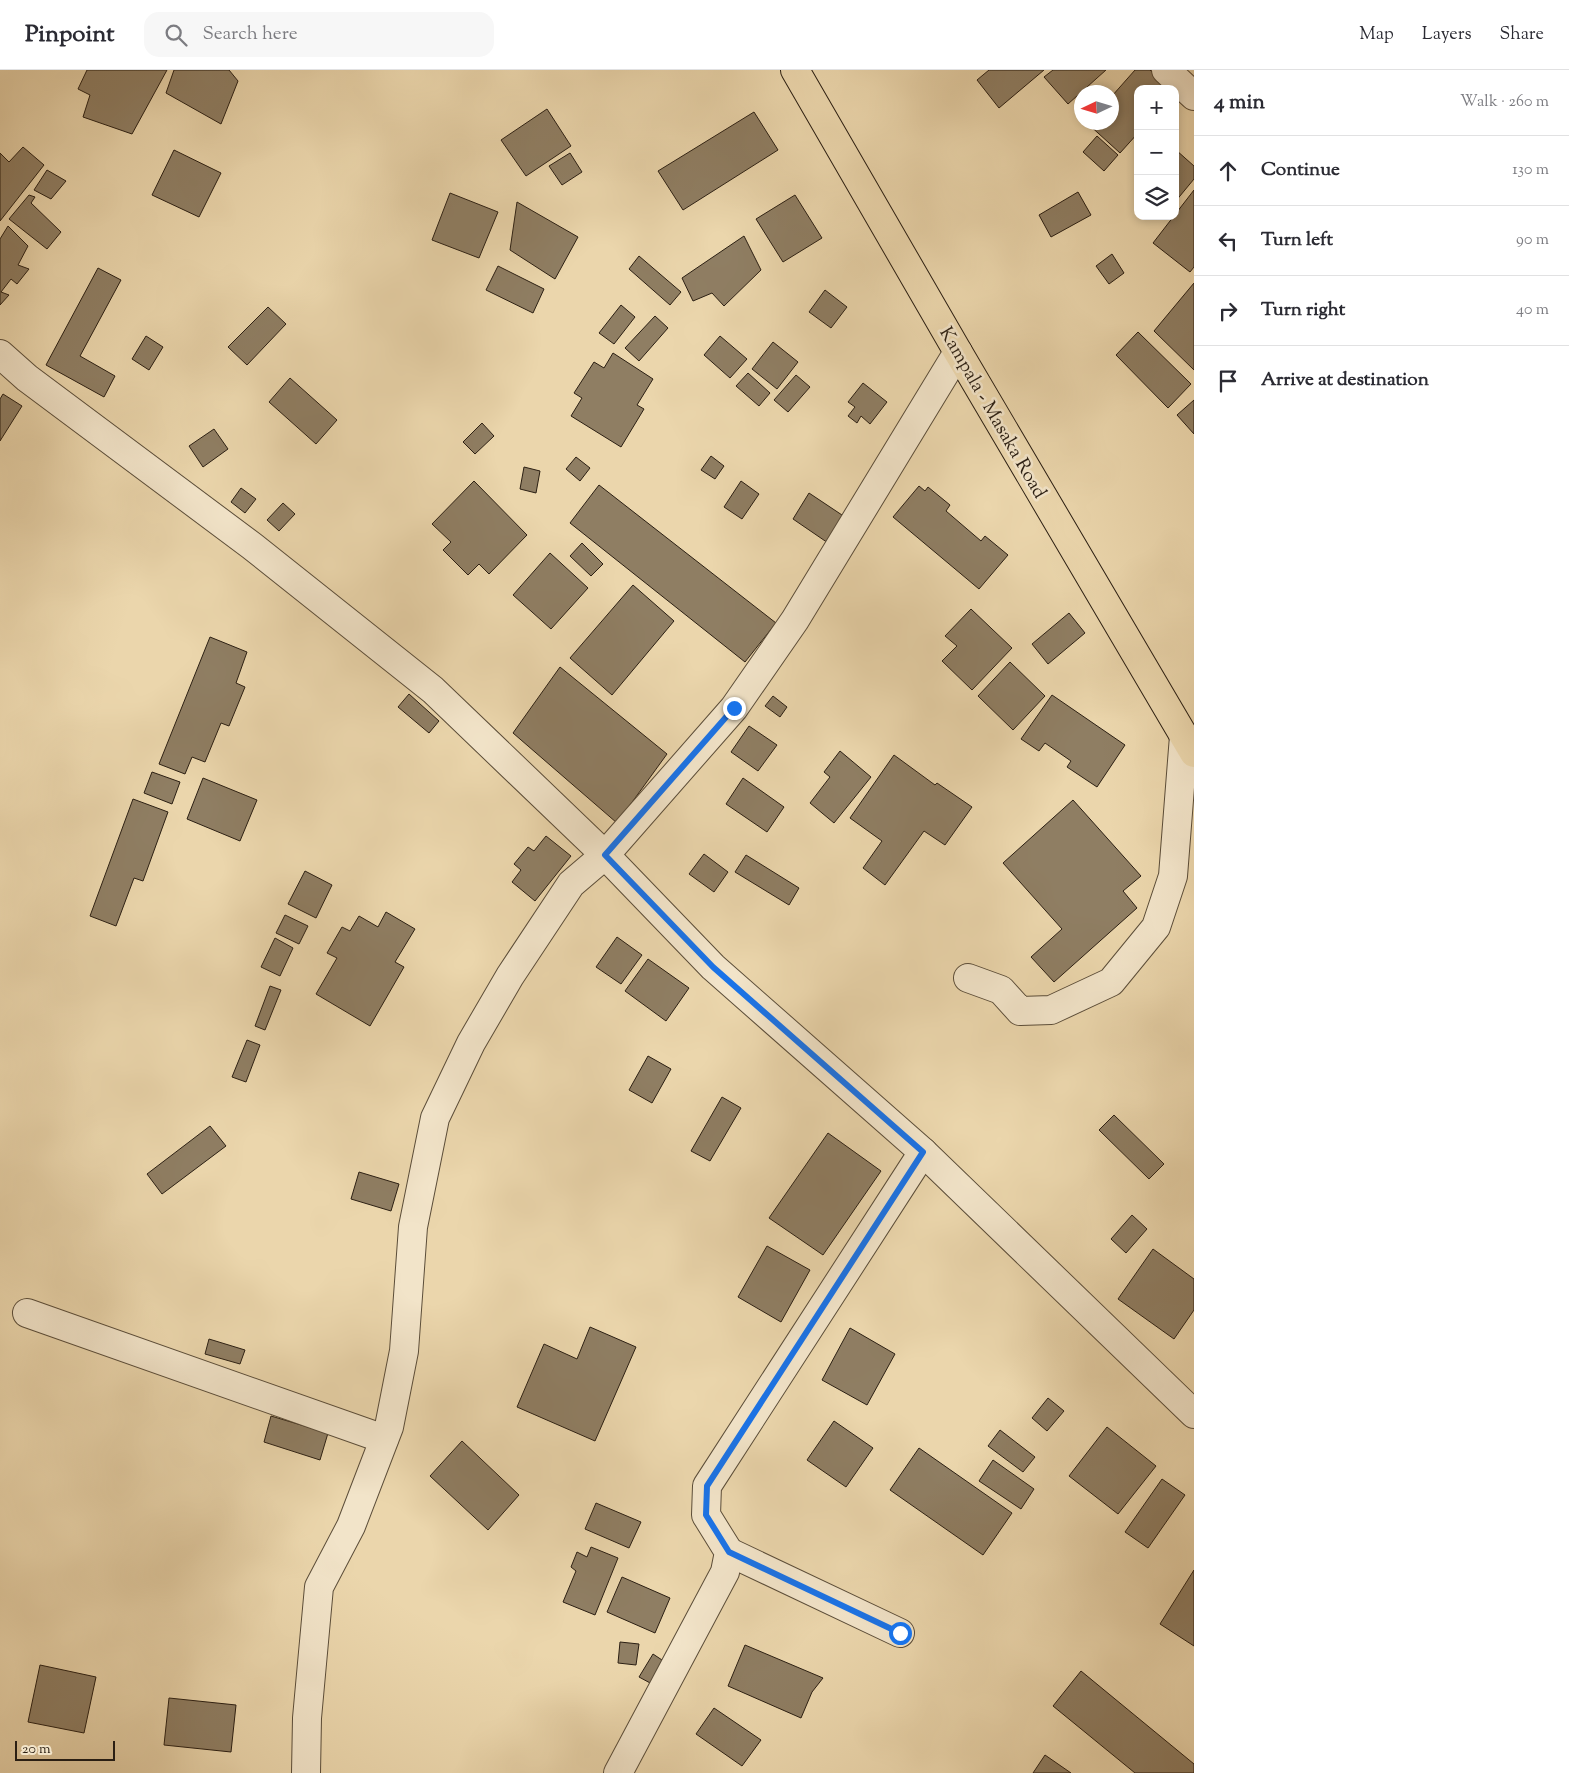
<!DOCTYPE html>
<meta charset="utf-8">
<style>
:root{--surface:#fff;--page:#f7f7f7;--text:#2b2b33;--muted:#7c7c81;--line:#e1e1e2}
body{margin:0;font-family:"Sorts Mill Goudy",serif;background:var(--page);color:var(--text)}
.controls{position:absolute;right:15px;top:15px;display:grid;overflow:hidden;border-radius:10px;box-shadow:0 2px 8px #0003}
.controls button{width:45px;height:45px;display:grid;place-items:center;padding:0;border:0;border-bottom:1px solid var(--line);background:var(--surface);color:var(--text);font:25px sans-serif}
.compass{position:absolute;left:1074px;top:15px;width:45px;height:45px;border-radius:50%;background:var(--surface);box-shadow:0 2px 8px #0003;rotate:266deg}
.scale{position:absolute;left:15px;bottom:12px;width:100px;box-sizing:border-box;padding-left:5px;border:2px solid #2b1f13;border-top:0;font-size:14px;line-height:18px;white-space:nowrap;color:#2b1f13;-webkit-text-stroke:4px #f2e4c9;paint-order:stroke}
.stop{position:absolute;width:15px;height:15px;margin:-11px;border:4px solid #1a73e8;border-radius:50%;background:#fff}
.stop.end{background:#1a73e8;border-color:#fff;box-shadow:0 1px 5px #0008}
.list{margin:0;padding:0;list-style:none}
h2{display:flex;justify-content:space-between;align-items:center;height:65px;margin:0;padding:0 20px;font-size:21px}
h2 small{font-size:16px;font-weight:400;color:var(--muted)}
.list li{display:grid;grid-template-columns:32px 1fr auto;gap:15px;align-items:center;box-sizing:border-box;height:70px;padding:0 20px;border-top:1px solid var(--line)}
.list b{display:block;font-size:19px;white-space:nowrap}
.list em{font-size:16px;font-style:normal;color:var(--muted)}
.icon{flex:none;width:28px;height:28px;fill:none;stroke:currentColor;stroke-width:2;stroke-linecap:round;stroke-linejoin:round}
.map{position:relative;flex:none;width:1194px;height:1703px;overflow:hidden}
header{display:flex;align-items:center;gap:30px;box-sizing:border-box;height:70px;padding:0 25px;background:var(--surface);border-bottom:1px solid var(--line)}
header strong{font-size:24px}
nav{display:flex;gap:28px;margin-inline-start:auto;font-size:18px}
.search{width:350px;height:45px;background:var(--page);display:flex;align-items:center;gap:12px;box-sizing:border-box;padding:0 18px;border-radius:15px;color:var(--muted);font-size:19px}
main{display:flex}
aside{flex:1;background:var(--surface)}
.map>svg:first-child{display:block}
</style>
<header>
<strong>Pinpoint</strong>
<div class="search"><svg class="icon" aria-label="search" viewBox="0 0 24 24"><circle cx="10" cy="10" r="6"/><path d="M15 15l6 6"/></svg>Search here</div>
<nav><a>Map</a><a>Layers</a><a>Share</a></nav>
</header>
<main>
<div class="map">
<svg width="1194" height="1703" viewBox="0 0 1194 1703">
<rect width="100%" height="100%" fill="#ebd6ac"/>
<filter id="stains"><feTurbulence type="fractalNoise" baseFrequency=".004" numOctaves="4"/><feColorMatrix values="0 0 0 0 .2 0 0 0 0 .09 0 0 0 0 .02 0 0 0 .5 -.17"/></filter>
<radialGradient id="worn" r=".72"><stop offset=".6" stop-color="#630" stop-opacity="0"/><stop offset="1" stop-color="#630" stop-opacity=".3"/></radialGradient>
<g fill="#8f7e63" stroke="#2b1f13">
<polygon points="87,0 167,0 132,64 83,47 90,25 78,19"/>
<polygon points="174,0 229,0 238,11 221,54 166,23"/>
<polygon points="989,0 1044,0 999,38 977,10"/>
<polygon points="1053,0 1106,0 1068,34 1044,7"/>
<polygon points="1135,0 1150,0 1170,19 1138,19 1138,63 1120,83 1087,53 1112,52 1112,26"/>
<polygon points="547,39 571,76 526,106 501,70"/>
<polygon points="754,42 778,80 683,140 658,101"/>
<polygon points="1097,66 1118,85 1104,101 1083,82"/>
<polygon points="23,77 44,95 0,151 0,83 9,92"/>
<polygon points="174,80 221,103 199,147 152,125"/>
<polygon points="1176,80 1194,96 1194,109 1175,132"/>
<polygon points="570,83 582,102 562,115 549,96"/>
<polygon points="47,100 66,111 51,129 34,120"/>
<polygon points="1194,120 1194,197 1190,202 1153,173"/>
<polygon points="1078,122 1091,145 1051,167 1039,145"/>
<polygon points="450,123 498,142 479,188 432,170"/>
<polygon points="29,125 35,127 31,133 61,162 47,179 9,149"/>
<polygon points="795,125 822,168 783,192 756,149"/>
<polygon points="517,132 578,167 555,209 510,180"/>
<polygon points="8,156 28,176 18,195 29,199 17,214 11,209 1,222 9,225 0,235 0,169"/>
<polygon points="744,166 761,200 724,236 712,223 693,231 682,208"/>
<polygon points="1112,184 1124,203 1109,214 1096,196"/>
<polygon points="639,186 681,222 670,235 629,199"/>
<polygon points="498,196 544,219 533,243 486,220"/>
<polygon points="98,198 121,210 80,286 115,306 104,327 46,295"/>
<polygon points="1194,213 1194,300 1154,261"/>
<polygon points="825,220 847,237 831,258 809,242"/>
<polygon points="621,235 635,247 614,274 599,263"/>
<polygon points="268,237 286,254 247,295 228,277"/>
<polygon points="655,246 668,258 639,291 625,278"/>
<polygon points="1138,262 1191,314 1168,338 1116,285"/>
<polygon points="146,266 163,277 149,300 132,289"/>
<polygon points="720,266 747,289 730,308 704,285"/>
<polygon points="773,272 798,292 777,319 752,299"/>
<polygon points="613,283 653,309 637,335 644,339 621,377 571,346 582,328 574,323 594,292 604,298"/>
<polygon points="748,303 770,323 759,336 736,316"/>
<polygon points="796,305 810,317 788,342 774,330"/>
<polygon points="290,308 337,350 316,374 269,332"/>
<polygon points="863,313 887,332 870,354 861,346 857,353 848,346 855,337 848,332"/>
<polygon points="3,324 22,336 0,371 0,329"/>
<polygon points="1194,330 1194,364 1177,345"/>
<polygon points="482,353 494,366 475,384 463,372"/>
<polygon points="214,359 228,379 203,397 189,376"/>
<polygon points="711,386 724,396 715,409 701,400"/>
<polygon points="576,387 590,398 580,411 566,399"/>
<polygon points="524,397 540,401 536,423 520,419"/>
<polygon points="474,411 527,465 489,504 479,494 468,505 443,480 451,472 432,454"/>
<polygon points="741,411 759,424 742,449 724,437"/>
<polygon points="599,415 776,553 745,592 570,453"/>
<polygon points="919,416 925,421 928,417 950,435 946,441 981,471 985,466 1008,485 979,519 893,447"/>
<polygon points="241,418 256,429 245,443 231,432"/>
<polygon points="809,423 848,449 831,475 793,449"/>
<polygon points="283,433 295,444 279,461 267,450"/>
<polygon points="582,473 603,494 591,506 570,486"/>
<polygon points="550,483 588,518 551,559 513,525"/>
<polygon points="633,515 674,551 612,625 570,588"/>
<polygon points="971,539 1012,578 972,620 942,591 957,576 945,566"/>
<polygon points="1069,543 1085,563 1048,594 1032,574"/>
<polygon points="210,567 247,582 236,613 245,617 229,656 221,653 205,692 192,687 185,704 159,694"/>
<polygon points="1010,592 1045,626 1013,660 978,626"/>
<polygon points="560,597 667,684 617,753 513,663"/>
<polygon points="409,624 439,651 429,663 398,637"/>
<polygon points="1052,625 1125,675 1097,717 1067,697 1071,691 1045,673 1039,681 1021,669"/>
<polygon points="773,626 787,637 780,647 765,636"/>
<polygon points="749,656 777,675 758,701 731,682"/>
<polygon points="840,681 871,707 834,753 810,733 830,707 824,702"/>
<polygon points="894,685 935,715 937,713 972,737 945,775 924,761 885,815 863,798 882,771 850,748"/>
<polygon points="152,702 180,712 172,734 144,723"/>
<polygon points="203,708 257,730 240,771 187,749"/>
<polygon points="743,708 784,737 767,762 726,734"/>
<polygon points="133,729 168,742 143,811 134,808 116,856 90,846"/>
<polygon points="1073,730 1141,806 1123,821 1137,838 1054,912 1031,887 1062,859 1003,793"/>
<polygon points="546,766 571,786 535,831 512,812 521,800 514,794 528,777 534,781"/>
<polygon points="704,784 728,802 714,822 689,804"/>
<polygon points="746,785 799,818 789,835 735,802"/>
<polygon points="305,801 332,815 316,848 288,834"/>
<polygon points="386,842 415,859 395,892 404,897 370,956 316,924 337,888 327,883 342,857 350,861 359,846 378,857"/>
<polygon points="285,845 308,856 299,874 276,863"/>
<polygon points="617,867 642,885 621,914 596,897"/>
<polygon points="275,868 293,878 280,906 261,897"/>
<polygon points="648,889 689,918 666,951 625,921"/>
<polygon points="270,916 281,920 265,960 255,956"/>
<polygon points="247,970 260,975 246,1012 232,1007"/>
<polygon points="648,986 671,999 652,1033 629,1020"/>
<polygon points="722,1027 741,1038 710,1091 691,1081"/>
<polygon points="1114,1045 1164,1094 1149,1109 1099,1060"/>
<polygon points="210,1056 226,1076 162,1124 147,1104"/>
<polygon points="828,1063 881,1101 823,1185 769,1148"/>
<polygon points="359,1102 399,1114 391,1141 351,1129"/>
<polygon points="1132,1145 1147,1159 1126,1183 1111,1169"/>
<polygon points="767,1176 810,1200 781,1252 738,1227"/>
<polygon points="1153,1179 1194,1209 1194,1240 1174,1269 1118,1229"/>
<polygon points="590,1257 636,1277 595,1371 517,1337 544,1274 577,1289"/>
<polygon points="850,1258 895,1284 867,1335 822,1310"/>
<polygon points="209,1269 245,1280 240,1294 205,1284"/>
<polygon points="1048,1328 1064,1341 1047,1361 1032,1348"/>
<polygon points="271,1346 328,1363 320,1390 264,1372"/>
<polygon points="834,1351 873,1378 846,1417 807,1390"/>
<polygon points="1107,1357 1156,1396 1118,1444 1069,1406"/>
<polygon points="1000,1360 1035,1387 1023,1402 988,1376"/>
<polygon points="462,1371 519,1425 488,1460 430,1406"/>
<polygon points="919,1378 1012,1443 983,1485 890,1420"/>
<polygon points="993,1390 1034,1419 1021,1439 979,1411"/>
<polygon points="1162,1409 1185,1425 1148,1478 1125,1462"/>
<polygon points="596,1433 641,1452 629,1478 585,1459"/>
<polygon points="591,1477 618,1488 595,1545 563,1532 576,1501 571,1497 577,1482 587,1487"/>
<polygon points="1194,1500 1194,1576 1160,1554"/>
<polygon points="622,1507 670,1528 655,1563 607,1542"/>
<polygon points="620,1572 639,1574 636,1595 618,1593"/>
<polygon points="745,1575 823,1608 812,1622 801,1648 728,1616"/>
<polygon points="653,1584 665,1592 652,1614 639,1607"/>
<polygon points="40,1595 96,1607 84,1663 28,1652"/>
<polygon points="1081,1601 1194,1694 1194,1703 1135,1703 1053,1636"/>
<polygon points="169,1628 236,1635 231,1682 164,1675"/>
<polygon points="714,1638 761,1670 742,1696 696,1664"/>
<polygon points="1045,1685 1071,1703 1033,1703"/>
</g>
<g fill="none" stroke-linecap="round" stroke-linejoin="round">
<defs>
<g id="street">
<polyline points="1166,0 1194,26"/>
<polyline points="0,284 27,308 252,476 433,620 605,785 713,897 923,1082 1194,1344"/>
<polyline points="968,908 1001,920 1020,941 1051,940 1111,912 1156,857 1173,806 1184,666"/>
<polyline points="27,1243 384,1369"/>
<polyline points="729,1482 900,1563"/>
<polyline points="306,1703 307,1648 319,1517 351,1456 389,1357 404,1281 413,1157 435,1048 471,973 510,906 571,814 605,785 734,638 795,550 958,282"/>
<polyline points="618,1703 725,1502 729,1482 706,1445 707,1416 923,1082"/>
</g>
<polyline id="primary" points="795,0 958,282 1194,683"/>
</defs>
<use href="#street" stroke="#5b4d39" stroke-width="30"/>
<use href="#primary" stroke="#2b1f13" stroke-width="30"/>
<use href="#street" stroke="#f2e4c9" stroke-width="28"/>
<use href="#primary" stroke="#ebd6ac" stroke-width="28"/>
</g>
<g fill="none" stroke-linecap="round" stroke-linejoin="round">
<polyline stroke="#1a73e8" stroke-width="6" points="734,638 605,785 713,897 923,1082 707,1416 706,1445 729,1482 900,1563"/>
</g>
<g text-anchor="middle" stroke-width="5" stroke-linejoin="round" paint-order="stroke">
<g font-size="19" fill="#2b1f13" stroke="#f2e4c9">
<text transform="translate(994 342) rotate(60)" y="7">Kampala - Masaka Road</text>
</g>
</g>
<rect width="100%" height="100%" filter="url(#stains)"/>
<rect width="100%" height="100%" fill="url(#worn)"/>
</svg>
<div class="controls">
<button>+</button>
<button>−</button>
<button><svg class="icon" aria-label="layers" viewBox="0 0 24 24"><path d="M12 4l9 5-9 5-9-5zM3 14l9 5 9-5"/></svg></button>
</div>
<svg class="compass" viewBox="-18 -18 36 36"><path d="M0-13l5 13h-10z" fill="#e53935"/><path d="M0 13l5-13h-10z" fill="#7c7c81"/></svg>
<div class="scale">20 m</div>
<div class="stop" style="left:900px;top:1563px"></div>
<div class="stop end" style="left:734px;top:638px"></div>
</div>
<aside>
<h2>4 min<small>Walk · 260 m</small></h2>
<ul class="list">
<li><svg class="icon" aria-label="ahead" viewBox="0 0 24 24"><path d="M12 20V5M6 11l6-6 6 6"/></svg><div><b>Continue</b></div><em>130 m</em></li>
<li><svg class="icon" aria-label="left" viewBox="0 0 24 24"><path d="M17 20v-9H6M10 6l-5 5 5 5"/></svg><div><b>Turn left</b></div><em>90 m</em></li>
<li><svg class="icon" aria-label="right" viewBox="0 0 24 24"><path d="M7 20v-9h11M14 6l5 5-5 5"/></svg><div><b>Turn right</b></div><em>40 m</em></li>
<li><svg class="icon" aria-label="arrive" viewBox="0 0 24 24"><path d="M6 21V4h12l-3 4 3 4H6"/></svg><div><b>Arrive at destination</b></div></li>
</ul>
</aside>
</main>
